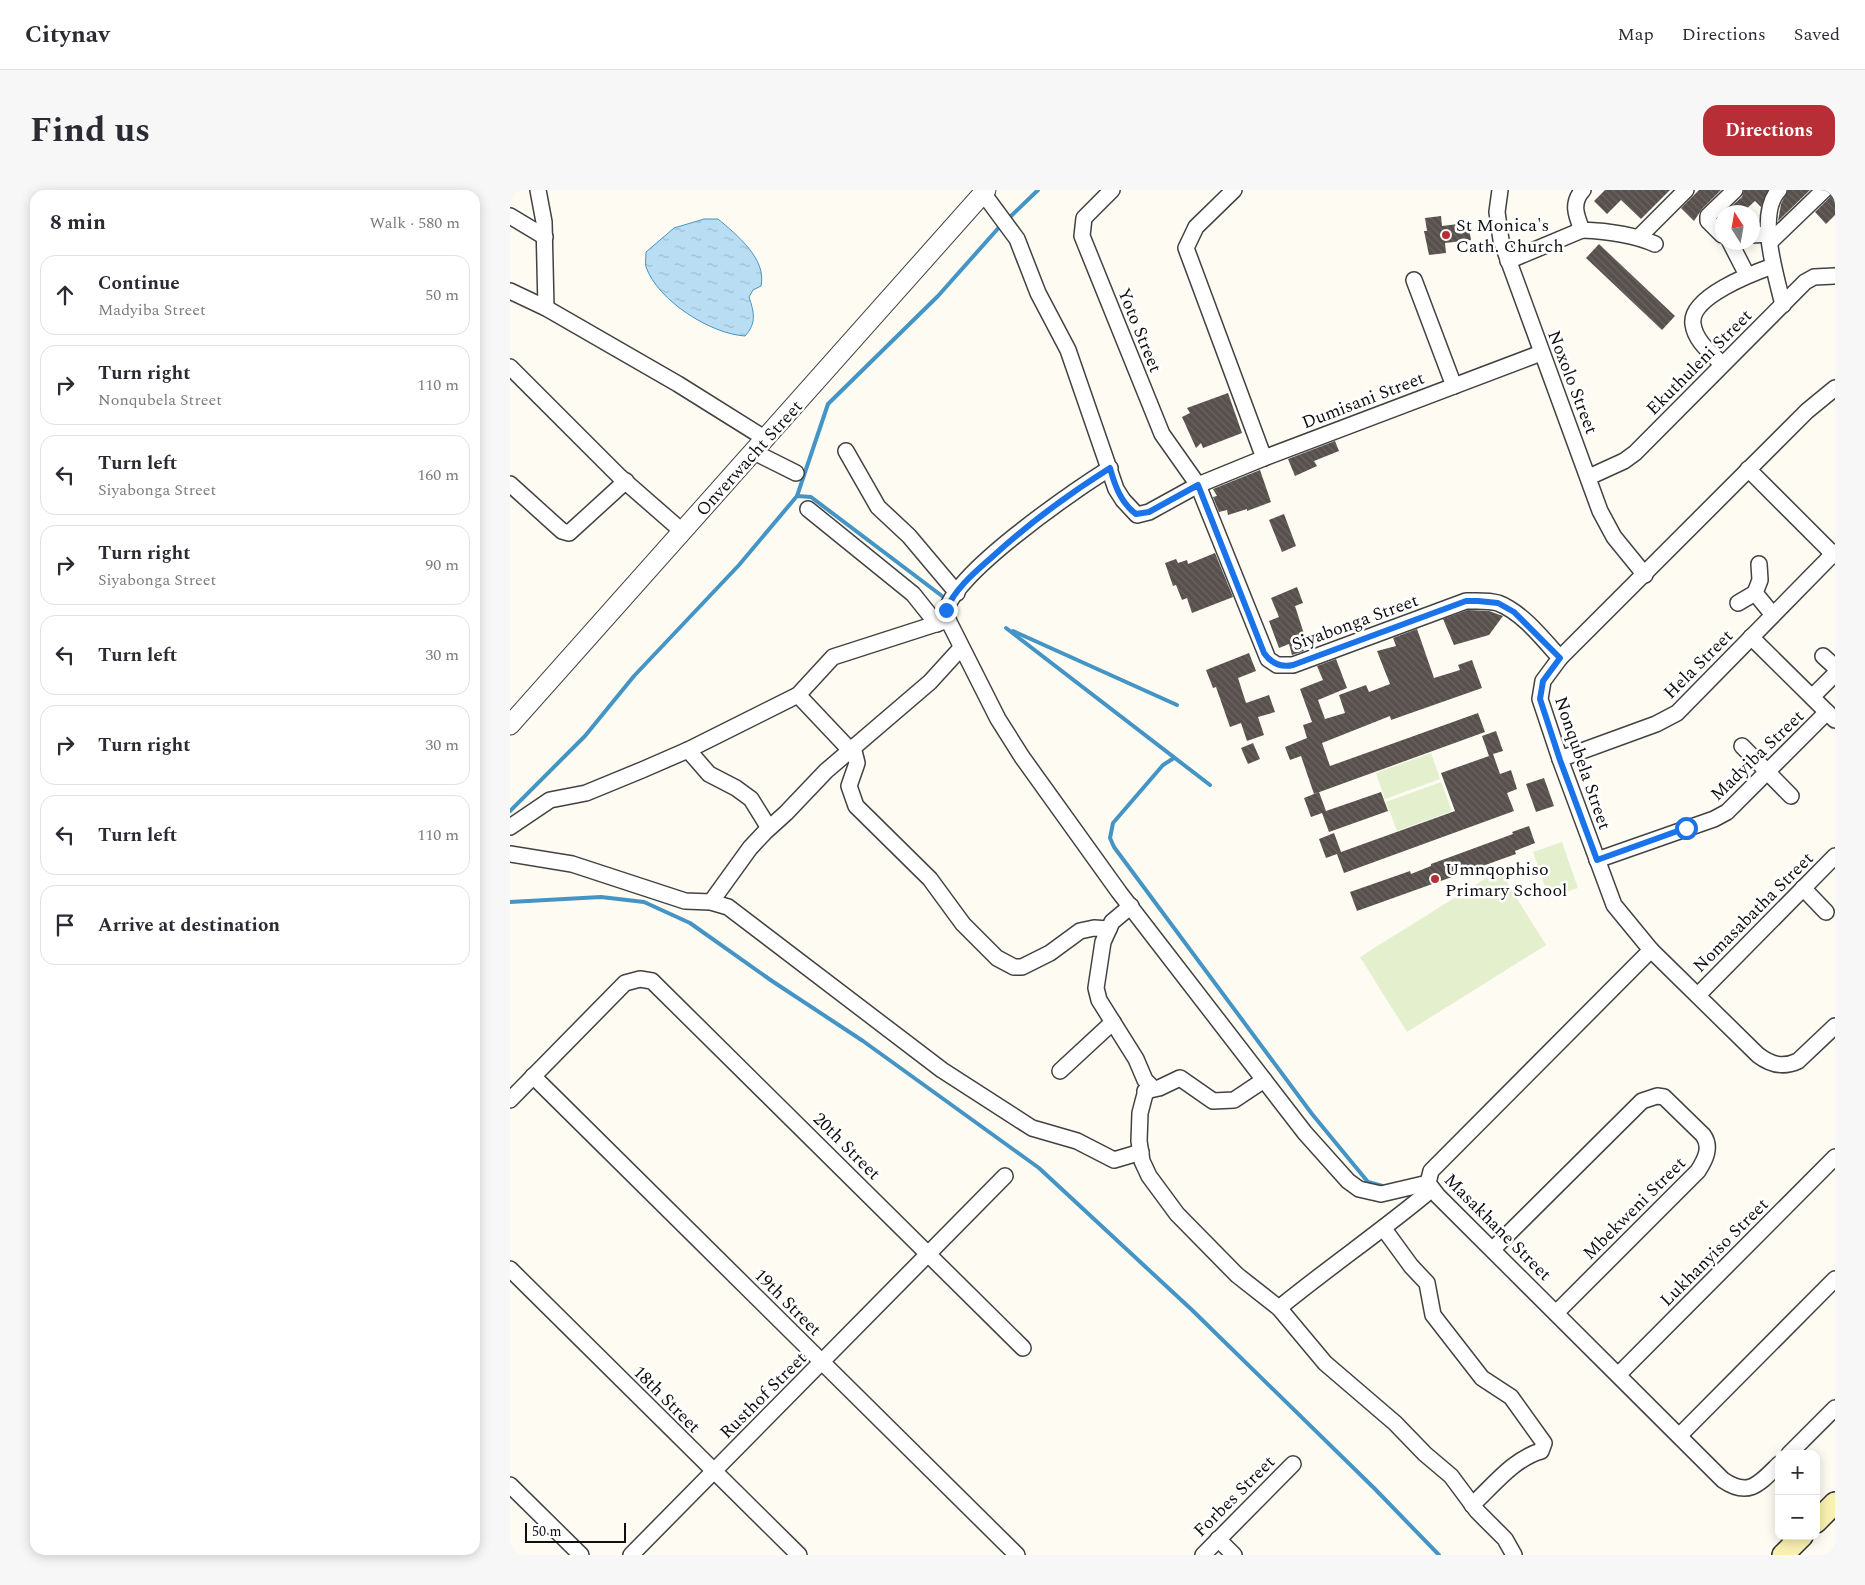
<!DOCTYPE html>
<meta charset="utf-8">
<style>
:root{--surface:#fff;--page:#f7f7f7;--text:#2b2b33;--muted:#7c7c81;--line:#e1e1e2;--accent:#b82e37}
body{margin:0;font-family:Spectral,serif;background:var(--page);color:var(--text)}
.controls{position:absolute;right:15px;bottom:15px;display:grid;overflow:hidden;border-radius:10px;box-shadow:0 2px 12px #0003}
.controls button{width:45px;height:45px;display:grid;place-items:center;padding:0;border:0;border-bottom:1px solid var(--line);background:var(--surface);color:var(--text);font:25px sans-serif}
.compass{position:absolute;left:1205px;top:15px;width:45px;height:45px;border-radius:50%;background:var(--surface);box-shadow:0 2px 12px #0003;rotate:349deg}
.scale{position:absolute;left:15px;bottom:12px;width:101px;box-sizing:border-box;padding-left:5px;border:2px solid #0f0f0f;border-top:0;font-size:14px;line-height:18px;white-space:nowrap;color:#0f0f0f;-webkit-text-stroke:4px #fff;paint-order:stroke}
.stop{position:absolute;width:15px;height:15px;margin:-11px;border:4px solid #1a73e8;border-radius:50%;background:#fff}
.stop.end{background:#1a73e8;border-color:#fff;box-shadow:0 1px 5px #0008}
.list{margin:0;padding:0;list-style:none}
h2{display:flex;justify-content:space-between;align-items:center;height:65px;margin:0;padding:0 20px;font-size:21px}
h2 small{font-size:16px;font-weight:400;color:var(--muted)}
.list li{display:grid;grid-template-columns:32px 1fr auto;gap:15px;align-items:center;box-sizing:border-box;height:80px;margin:0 10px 10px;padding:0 10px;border:1px solid var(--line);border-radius:15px}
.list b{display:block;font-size:19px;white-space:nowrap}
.list p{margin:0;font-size:16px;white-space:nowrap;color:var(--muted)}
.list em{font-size:16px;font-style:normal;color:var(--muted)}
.icon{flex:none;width:28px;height:28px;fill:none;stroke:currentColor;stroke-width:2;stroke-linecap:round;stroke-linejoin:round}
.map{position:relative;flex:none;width:1325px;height:1365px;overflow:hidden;border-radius:15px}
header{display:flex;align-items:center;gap:30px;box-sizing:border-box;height:70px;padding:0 25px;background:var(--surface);border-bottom:1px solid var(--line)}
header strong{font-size:24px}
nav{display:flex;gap:28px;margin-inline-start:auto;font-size:18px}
.intro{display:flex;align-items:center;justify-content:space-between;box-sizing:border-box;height:120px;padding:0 30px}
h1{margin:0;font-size:35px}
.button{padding:12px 22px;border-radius:15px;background:var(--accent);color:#fff;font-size:18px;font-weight:700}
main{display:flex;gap:30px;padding:0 30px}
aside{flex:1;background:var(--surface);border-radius:15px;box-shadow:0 2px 12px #0003}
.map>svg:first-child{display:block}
</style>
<header>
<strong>Citynav</strong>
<nav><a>Map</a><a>Directions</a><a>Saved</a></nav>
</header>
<div class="intro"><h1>Find us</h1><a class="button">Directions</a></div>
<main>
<aside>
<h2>8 min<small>Walk · 580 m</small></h2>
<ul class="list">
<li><svg class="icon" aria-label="ahead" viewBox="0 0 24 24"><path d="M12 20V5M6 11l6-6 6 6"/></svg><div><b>Continue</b><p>Madyiba Street</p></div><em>50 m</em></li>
<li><svg class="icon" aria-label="right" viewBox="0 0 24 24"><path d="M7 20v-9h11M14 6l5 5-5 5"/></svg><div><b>Turn right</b><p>Nonqubela Street</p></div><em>110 m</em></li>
<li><svg class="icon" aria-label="left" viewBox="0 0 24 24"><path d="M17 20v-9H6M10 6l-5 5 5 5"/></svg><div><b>Turn left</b><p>Siyabonga Street</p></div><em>160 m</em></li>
<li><svg class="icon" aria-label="right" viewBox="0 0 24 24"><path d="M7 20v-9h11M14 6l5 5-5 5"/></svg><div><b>Turn right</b><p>Siyabonga Street</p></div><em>90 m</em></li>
<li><svg class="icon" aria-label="left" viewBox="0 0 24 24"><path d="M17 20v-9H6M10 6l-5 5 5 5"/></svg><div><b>Turn left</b></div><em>30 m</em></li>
<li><svg class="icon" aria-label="right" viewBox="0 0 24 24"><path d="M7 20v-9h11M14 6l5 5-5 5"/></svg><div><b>Turn right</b></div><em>30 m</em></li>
<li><svg class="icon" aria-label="left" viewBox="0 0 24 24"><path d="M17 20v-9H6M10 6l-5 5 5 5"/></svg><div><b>Turn left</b></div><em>110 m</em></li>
<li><svg class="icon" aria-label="arrive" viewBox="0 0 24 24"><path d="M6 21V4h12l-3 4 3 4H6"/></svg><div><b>Arrive at destination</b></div></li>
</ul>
</aside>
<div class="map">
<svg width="1325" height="1365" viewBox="0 0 1325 1365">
<defs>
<pattern id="water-ripples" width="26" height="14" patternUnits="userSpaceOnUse" patternTransform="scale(1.25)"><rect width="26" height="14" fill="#b9def3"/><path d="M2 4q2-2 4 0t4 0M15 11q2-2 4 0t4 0" fill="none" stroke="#9ebdcf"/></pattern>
<pattern id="building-back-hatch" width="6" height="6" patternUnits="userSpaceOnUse" patternTransform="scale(1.25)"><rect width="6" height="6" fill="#57504c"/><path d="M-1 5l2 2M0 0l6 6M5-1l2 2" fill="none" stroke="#6a6561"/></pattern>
</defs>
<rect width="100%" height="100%" fill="#fefcf2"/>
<g fill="#e4efce">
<polygon points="921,563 930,589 875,609 866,583"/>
<polygon points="931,592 942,621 887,641 876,612"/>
<polygon points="1052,652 1068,698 1039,708 1023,662"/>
<polygon points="989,680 1036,755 897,842 850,767"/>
</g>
<path fill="url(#water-ripples)" stroke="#4494c6" d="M194,29H208C227,45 257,69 251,96L243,100L239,107C244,122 247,133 235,146C201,144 148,111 136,77C135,73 136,67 136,62L164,38Z"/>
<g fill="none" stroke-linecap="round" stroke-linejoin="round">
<g stroke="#4494c6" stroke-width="4">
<polyline points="499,28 528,0"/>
<polyline points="287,306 318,214 428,106 492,34"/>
<polyline points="496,438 700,595"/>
<polyline points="503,441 667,515"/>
<polyline points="664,568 653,575 603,633 600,648 604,657 802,924 858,992 876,997"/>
<polyline points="0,621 75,546 124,486 229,375 287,306 301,307 436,409"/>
<polyline points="0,712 91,707 134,712 180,733 262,791 353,851 529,978 682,1120 865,1299 929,1365"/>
</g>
</g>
<g fill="url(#building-back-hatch)">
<polygon points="1095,0 1160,0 1131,29 1111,10 1097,24 1084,11"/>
<polygon points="1189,0 1211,0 1192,19 1184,31 1171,18"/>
<polygon points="1234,0 1258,0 1251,17 1245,11 1233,22 1215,22 1232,7"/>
<polygon points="1278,0 1300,0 1268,31 1271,14"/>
<polygon points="1323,0 1325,0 1325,25 1316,34 1305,22 1320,7"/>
<polygon points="931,26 932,36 956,33 956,38 959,38 961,50 935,53 936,63 919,65 914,41 917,41 915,28"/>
<polygon points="1089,54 1165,126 1152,140 1076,68"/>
<polygon points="718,203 732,243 693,258 691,253 686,258 672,227 680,223 677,218"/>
<polygon points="825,251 829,261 804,271 807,276 785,286 778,269"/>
<polygon points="750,280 761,312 737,321 737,319 718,325 717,320 709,322 703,307 707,306 703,299"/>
<polygon points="774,324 786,356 772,362 759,330"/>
<polygon points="705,363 723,407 682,423 677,408 672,410 666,395 663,396 655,373 666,369 668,373 677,370 678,374"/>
<polygon points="787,397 793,413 785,416 795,447 786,449 794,461 782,465 779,454 769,458 759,431 769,427 761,408"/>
<polygon points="958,420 979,421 993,426 979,445 944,455 933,429"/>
<polygon points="907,439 924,488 950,480 948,475 962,470 972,498 881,530 880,526 812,553 820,576 968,523 975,542 804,604 791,566 780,570 775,557 797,548 793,535 802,532 790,499 813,490 807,476 826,469 837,498 808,510 815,529 835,523 829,505 856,495 859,502 880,494 867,461 886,456 883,448"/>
<polygon points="739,463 746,481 728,488 736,513 759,505 765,522 748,527 754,545 737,551 731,533 720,537 706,497 703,498 696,480"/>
<polygon points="986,541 993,561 983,564 990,584 1001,580 1007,599 997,603 1004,621 834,683 827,664 816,668 809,649 824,643 831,662 945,621 931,583 979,566 972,546"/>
<polygon points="743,553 750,569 738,574 731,558"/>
<polygon points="1034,588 1044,616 1026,622 1016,594"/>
<polygon points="809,602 816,621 871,602 878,621 819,642 812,623 801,627 794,608"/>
<polygon points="1019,636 1025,653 1005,661 1006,664 847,721 840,702 900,681 901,684 921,676 921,674 1003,644 1002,642"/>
</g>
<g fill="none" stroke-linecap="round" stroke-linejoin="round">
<defs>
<g id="minor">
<polyline points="28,0 34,32 36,118"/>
<path d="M602,0L574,28L572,46L652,244L688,295L758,469L767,475H783L956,411C966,411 978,410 988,413C1012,422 1033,449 1050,468"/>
<polyline points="724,0 686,37 676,58 754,268"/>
<polyline points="990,0 987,22 991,50 1090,321 1104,347 1135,385"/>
<path d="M1073,0C1061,13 1066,25 1072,40C1097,41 1122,44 1145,54"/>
<path d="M1269,0C1246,24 1266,85 1273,115"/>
<polyline points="473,3 507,49 528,103 558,160 606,299 613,310 627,325 639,322 688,295 754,268 1031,163"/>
<polyline points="0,26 35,47"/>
<polyline points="1212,45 1198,31 1198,26 1225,0"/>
<polyline points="1242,45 1259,44"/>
<polyline points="1129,47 1176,0"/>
<polyline points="1220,52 1237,85"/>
<polyline points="1260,52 1314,0"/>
<polyline points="998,71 1072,40"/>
<polyline points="904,90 944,196"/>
<polyline points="0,101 36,118 168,194 256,249"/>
<path d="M1212,174C1201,163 1185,151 1183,134C1179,107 1243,83 1263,76"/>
<polyline points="0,177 110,287 173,342"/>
<path d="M1325,198L1297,221L1050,468L1033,491L1030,509L1050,569L1104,715L1141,760L1248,865C1261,875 1273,878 1288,871L1325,836"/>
<polyline points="336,261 368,317 399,346 447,403"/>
<polyline points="244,262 286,283"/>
<path d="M600,278C570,297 432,390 436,426L488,529L512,567L609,702L795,943L838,991L849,999L871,1004L918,993"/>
<polyline points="1238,279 1325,366"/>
<polyline points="1079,287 1114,271 1125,263 1295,92 1304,87 1325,86"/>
<polyline points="0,294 52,341 59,343 116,291"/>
<polyline points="298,319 403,404 427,434"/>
<polyline points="1249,374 1250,390 1245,403 1263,425"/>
<polyline points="1228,413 1245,403"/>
<polyline points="1241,447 1325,530"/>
<polyline points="1313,466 1325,477"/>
<polyline points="288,505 340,560"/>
<polyline points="1302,507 1325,484"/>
<polyline points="1232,556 1281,606"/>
<polyline points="343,557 347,573 339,596 346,616 420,689 453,734 487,768 504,777 512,777 540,763 570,741 584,738 599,739"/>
<polyline points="178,560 199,584 226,598 241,609 259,638"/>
<polyline points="1050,569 1146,534 1167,523 1325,362"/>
<polyline points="0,637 40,610 76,603 132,580 178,560 288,505 323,467 438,430"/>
<polyline points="0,664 62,674 175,711 201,712 218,717 432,880 522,938 567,951 604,970 631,962"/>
<polyline points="1087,670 1204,629 1217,622 1317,522"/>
<polyline points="1293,698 1316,722"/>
<polyline points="201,712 240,658 255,642 276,623 316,581 420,492 451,458"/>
<polyline points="621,716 602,732 593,752 586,798 589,810 626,869 635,890 642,897 635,904 630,923 629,951 632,971 639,986 667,1024 727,1085 769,1118 815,1173 885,1233 915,1264 941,1286 967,1321 995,1349 1004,1365"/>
<path d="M1141,760L921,981L918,993L928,1006L1213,1290C1239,1308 1250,1293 1269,1274"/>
<polyline points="1188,805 1325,666"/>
<polyline points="550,881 603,832"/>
<polyline points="23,886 507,1365"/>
<polyline points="635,901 649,898 670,888 703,911 724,910 754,890"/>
<polyline points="0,910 115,793 130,789 142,791 513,1158"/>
<path d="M874,1039L901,1076L917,1093L923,1125L972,1188L1001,1207L1034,1253L1031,1261C1003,1269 983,1296 962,1315"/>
<path d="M983,1059L1132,911L1147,906L1154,907L1193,945C1202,957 1195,970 1188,981L1047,1122"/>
<polyline points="0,1079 289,1365"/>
<path d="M769,1118C819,1077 872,1041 922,999"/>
<polyline points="1109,1184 1325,967"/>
<polyline points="1170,1245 1325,1089"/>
<polyline points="1279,1264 1325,1218"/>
<polyline points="0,1295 71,1365"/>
<polyline points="708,1349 724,1365"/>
<polyline points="121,1365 495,986"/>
<polyline points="693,1365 783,1274"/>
</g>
<polyline id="tertiary" points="0,535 476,0"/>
<g id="secondary">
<polyline points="1306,1332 1325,1313"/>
<polyline points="1273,1365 1292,1346"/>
</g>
</defs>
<use href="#minor" stroke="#424242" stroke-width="18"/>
<use href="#tertiary" stroke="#424242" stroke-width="21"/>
<use href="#secondary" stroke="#313131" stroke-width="24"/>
<use href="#minor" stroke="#fff" stroke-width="15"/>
<use href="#tertiary" stroke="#fff" stroke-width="19"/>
<use href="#secondary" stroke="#faf1b1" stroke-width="21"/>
</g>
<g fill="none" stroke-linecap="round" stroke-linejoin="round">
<path stroke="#1a73e8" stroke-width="6" d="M436,420C445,399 464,383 481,368C518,334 557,305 600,278C605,296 611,313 626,324L639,322L688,295L754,463C761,473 770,478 783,475L956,411H968L988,413L1004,422L1050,468L1033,491L1030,509L1050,570L1087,670L1176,638"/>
</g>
<g fill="#b82e37" stroke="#fff" stroke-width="2">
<circle cx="936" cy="45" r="5"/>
<circle cx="925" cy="689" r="5"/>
</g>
<g text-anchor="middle" stroke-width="5" stroke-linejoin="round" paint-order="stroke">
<g font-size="18" fill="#0f0f0f" stroke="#fff" text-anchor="start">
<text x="946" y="41">St Monica's<tspan x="946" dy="21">Cath. Church</tspan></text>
<text x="935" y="685">Umnqophiso<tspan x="935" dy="21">Primary School</tspan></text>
</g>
<g font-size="18" fill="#0f0f0f" stroke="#fff">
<text transform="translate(630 140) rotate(68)" y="6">Yoto Street</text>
<text transform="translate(1189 172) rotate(-45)" y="6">Ekuthuleni Street</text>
<text transform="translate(1063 192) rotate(69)" y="6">Noxolo Street</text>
<text transform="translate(853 210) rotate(-21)" y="6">Dumisani Street</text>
<text transform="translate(239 268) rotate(-48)" y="6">Onverwacht Street</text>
<text transform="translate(845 432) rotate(-20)" y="6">Siyabonga Street</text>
<text transform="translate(1188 474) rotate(-45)" y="6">Hela Street</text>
<text transform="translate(1247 565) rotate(-44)" y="6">Madyiba Street</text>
<text transform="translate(1073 573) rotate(71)" y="6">Nonqubela Street</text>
<text transform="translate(1243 722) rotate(-45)" y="6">Nomasabatha Street</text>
<text transform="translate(337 956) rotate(45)" y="6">20th Street</text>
<text transform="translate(1124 1018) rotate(-45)" y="6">Mbekweni Street</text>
<text transform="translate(988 1037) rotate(45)" y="6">Masakhane Street</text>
<text transform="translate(1204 1062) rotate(-45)" y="6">Lukhanyiso Street</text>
<text transform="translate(278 1112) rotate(45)" y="6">19th Street</text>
<text transform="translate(253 1205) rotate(-45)" y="6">Rusthof Street</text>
<text transform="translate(157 1209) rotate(45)" y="6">18th Street</text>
<text transform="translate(724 1306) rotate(-45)" y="6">Forbes Street</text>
</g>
</g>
</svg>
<div class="controls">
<button>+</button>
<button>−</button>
</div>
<svg class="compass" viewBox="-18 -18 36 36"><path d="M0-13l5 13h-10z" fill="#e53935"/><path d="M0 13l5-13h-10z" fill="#7c7c81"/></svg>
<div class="scale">50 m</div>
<div class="stop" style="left:1176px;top:638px"></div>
<div class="stop end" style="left:436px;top:420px"></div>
</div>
</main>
